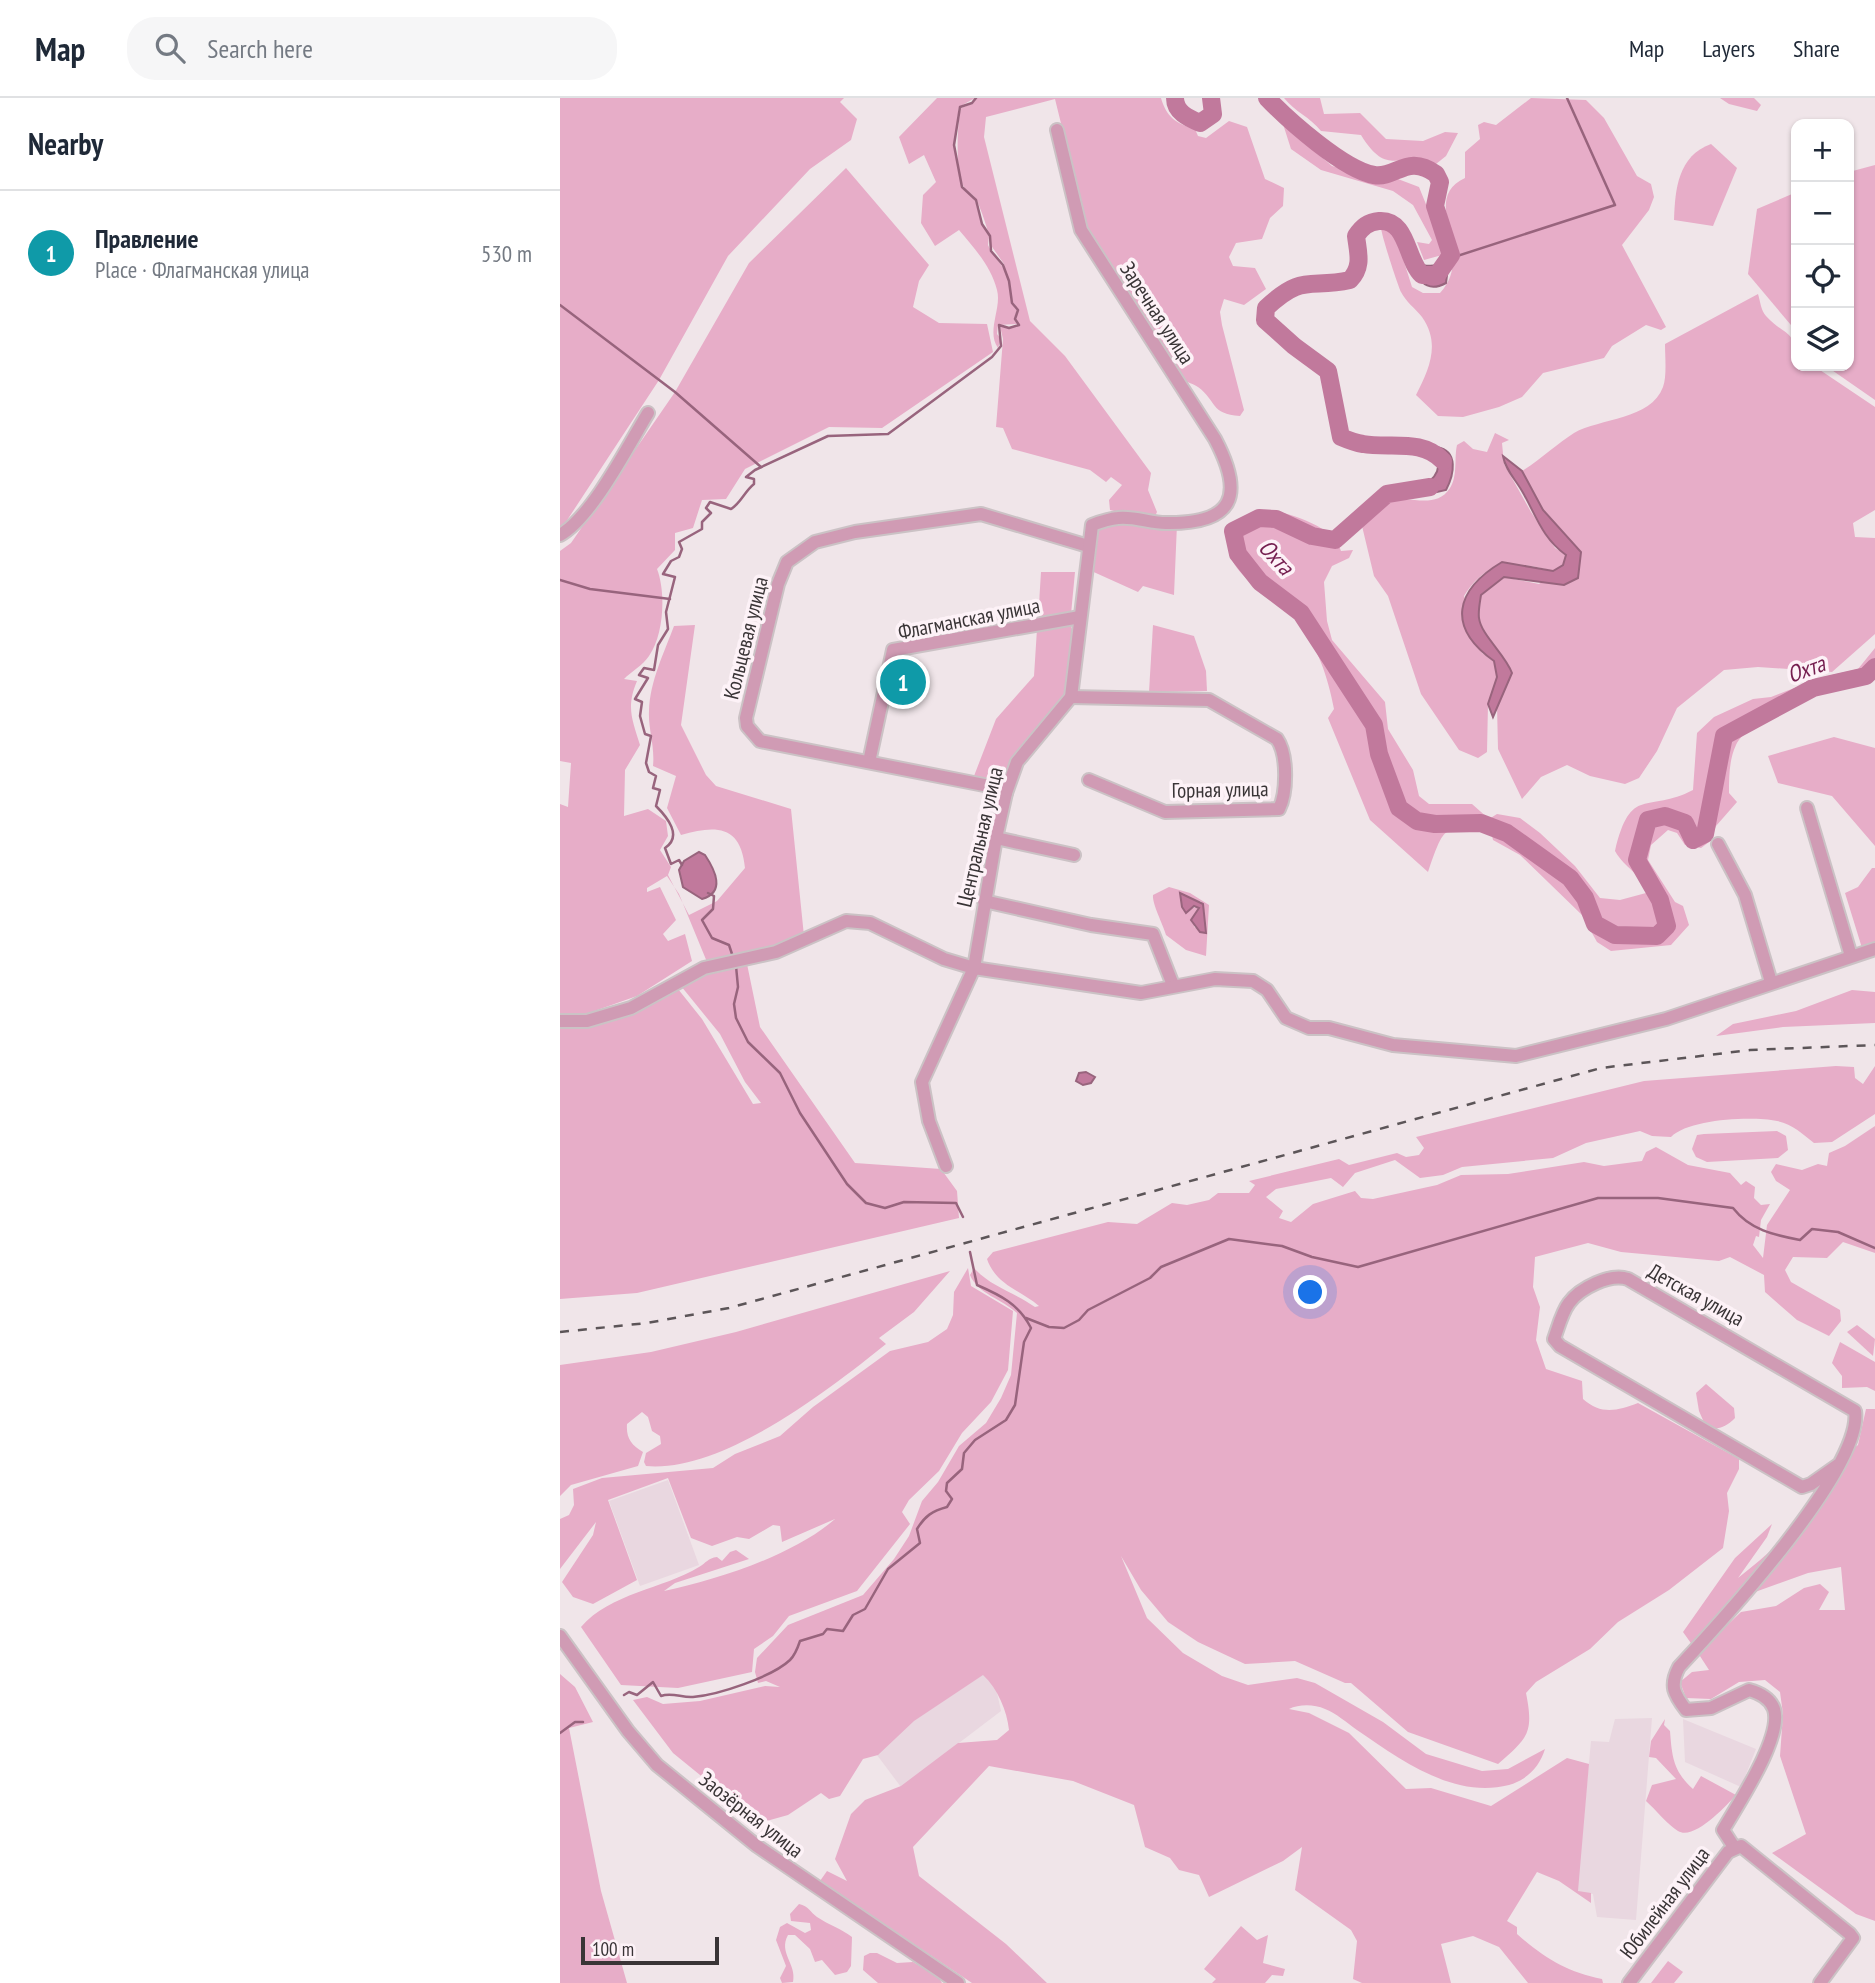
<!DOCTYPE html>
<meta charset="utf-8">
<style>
:root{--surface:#fff;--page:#f6f6f7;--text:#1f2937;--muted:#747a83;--line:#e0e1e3;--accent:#111827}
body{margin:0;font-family:"PT Sans Narrow",sans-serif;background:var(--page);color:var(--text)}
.controls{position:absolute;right:21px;top:21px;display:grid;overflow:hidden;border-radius:14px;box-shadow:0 2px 5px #0004}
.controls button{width:63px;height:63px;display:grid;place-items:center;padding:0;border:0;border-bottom:2px solid var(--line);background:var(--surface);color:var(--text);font:35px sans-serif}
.scale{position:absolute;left:21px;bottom:18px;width:138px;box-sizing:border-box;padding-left:7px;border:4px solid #393436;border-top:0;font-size:19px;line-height:24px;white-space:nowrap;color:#393436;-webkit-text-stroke:5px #fdf2f7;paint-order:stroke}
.you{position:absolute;left:751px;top:1195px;width:24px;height:24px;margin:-18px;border:5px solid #fff;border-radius:50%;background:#1a73e8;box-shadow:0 0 0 10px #1a73e833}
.badge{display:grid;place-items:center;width:46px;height:46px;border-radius:50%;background:var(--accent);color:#fff;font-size:23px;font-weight:700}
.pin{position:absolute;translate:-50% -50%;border:4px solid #fff;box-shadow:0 2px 7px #0006}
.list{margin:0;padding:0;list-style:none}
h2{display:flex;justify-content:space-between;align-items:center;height:91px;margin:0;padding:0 28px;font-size:30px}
h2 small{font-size:23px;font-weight:400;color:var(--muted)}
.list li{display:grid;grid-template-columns:46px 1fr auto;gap:21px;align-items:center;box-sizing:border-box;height:126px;padding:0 28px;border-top:2px solid var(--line)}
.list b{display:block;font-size:26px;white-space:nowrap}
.list p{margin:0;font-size:23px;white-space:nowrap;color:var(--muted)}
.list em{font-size:23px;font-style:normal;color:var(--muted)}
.icon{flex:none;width:38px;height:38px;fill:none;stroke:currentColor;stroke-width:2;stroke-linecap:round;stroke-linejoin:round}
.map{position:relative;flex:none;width:1315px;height:1885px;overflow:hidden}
header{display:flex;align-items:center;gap:42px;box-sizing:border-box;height:98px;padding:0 35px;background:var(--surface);border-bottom:2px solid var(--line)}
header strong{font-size:33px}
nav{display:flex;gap:38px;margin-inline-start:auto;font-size:24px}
.search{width:490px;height:63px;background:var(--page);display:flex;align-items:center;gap:18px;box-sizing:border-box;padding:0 24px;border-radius:28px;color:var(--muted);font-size:26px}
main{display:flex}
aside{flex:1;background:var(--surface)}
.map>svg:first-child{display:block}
</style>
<header>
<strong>Map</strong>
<div class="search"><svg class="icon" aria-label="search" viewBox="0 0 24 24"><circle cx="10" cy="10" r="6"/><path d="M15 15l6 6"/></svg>Search here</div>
<nav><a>Map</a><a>Layers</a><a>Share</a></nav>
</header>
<main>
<aside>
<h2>Nearby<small></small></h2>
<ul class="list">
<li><span class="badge" style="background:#0f9aa8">1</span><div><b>Правление</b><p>Place · Флагманская улица</p></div><em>530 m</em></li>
</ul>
</aside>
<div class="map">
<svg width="1315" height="1885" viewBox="0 0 1315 1885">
<rect width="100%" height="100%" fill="#f0e5e9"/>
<g fill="#e9d7e0">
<polygon points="108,1382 139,1467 80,1488 49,1403"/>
<polygon points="424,1575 436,1590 441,1613 341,1689 317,1657 354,1622"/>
<polygon points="1092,1620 1076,1822 1037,1819 1033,1796 1017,1794 1031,1643 1049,1644 1055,1621"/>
<polygon points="1123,1621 1196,1651 1181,1689 1125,1664"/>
</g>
<g fill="#e7adc8" fill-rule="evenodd">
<polygon points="0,0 284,0 280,4 297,21 291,42 250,71 168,158 99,282 0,433"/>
<path d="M377,0H415L399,9L394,47L402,90L415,102L422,127L429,138L428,147C434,160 446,169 449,184C451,195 448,203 457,212L454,221L457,226L438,227L437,236L441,241L438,250C426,233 442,210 437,192C431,168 414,150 399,132L375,148L361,125L363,97L376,84L364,57L349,66L339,39Z"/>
<path d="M417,0H601C606,18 616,26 635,31L638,38L646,40L669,23L687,29L705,81L724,90L723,108L710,120L702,141L676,145L669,159L673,168L695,170L706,191L684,207L664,201L660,214L662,227L684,312L680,318C650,316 657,303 638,289C634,286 627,284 622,282L526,127L495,1L426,19L424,39L470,223L505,258L591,375L588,392L597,414L593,422L550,412L549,402L562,387L551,379L546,384L530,372L452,351L443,330L436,329L443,241L440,228L450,230L459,227L456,221L458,211L453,205L444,166L430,146C431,139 420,108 416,101C413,96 407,94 404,89C395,77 397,25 401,10L412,6Z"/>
<path d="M724,0H760L764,16L800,15L826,41L863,43L885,34L898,35L886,58L876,66C839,52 828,81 801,37L761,33C750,19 735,14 724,0Z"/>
<path d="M971,0L1026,2L1044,20L1077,78L1091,86L1094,99L1089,112L1062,147L1106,229L1101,232L1086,227L1052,248L1044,260L983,275L962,299L939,309L903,319L878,318L856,297C869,271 881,246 862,219C855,210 846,204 841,194C837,185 822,139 821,130L826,126L839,139L840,151L852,189L863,195H880C917,156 858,101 905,80V54L920,41L918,27L924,24L936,27Z"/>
<polygon points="1160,0 1194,0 1201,7 1197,13 1169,6"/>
<polygon points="723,26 772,68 818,80 830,78 859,89 876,131 882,157 864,162 857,144 869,146 872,142 853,107 833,93 761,72 731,51"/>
<path d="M1151,46L1177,70L1153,128L1114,122C1115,91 1118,58 1151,46Z"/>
<polygon points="1315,67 1315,302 1266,268 1289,268 1289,74"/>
<path d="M286,70L369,167L359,183L353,209L379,225L427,226L433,254L322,330L269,329L185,371L166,401L142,402L133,430L115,435V452L97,471C106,494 104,537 89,558C83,567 71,574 64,581L77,583C66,609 72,621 80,647L65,672L64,718L88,711L106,723L108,738L100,752L111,769L108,777L129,817L157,803L185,770C181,727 156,727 121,737L107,710L116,678L93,668C95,648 88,631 89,613C90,583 104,555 114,528L135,527L121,627L146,677L156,688L231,711L244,838L210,852L147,864L119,796L107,778L87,790V794L100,789L116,822L103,836L108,843L125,836L132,863L77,898L9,922L0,921V706L8,709L11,665L0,663V453L11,445L115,294L189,165Z"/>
<polygon points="1232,96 1236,109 1236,233 1188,176 1197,111"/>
<path d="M1198,196C1200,202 1201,213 1206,218C1226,240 1236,229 1236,268H1254L1315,309V412L1293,425L1295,439L1315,440V536L1272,574L1198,569L1164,572L1117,610L1097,653L1079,680L1065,686L1030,678L1007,667L981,679L962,701L938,651L937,608L952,575C945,556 921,537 919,520C918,513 920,504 921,497L944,479L979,486L1021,454L983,412L962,373C980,362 998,345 1014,335C1040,320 1091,322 1103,289C1107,278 1105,259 1105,246Z"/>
<path d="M935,335L949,342L942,345L944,366L971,414L995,450L1006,457L1003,467L993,473C954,463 928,460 904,498L922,555L934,563L937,579L928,606L927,654L918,660L899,652L861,596L828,498L814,478L802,428C831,378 870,421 890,390C898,378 894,360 897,347L904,343L913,351L927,354Z"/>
<path d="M708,412C730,415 775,429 781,453L793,452L789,460L772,468L764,484L767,523L772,542L825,604L828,631L853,672L859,698L869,706H912L929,721L937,716L960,720L980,735L1015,768L1040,800L1060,802L1086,795C1081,774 1065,771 1055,753C1071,686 1087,716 1133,692L1137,635L1154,619L1193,601L1211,599L1263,579L1298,571L1315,550V579C1301,591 1281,591 1264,595C1241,601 1186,625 1176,647C1169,662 1169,679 1169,695L1177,704L1156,728L1149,744L1141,750L1125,747L1117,735L1108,732L1091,747L1088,762L1115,804L1123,808L1129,827L1111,847L1051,853L1037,844L1022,817L960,757L933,742L930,729C885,746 890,708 868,774L810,722L768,620L774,611C768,579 758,549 737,523C717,496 663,480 669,440C672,418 690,416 708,412Z"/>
<polygon points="547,425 617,426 614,497 583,488 578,494 527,471 533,430"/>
<polygon points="481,474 515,474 511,516 478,523"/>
<polygon points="509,525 512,531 504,603 451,660 442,685 414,678 436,621 474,578 477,531"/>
<polygon points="593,527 634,538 646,573 647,593 589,594"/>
<polygon points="1274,639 1315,650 1315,748 1272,698 1218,685 1208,658"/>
<polygon points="1312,770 1315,770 1315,847 1302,850 1285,795 1298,789"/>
<path d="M609,789L630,795L649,807L646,858L626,852L606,837C603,826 592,806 593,797ZM641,803L646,835L634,829L639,810H630Z"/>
<polygon points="187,866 200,929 295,1065 381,1071 397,1093 399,1120 77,1195 0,1201 0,928 70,916 118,891 142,921 193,1006 201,1005 185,984 160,936 121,888 146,873"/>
<polygon points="1292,892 1315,894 1315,925 1223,929 1156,938 1173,926 1236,913"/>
<path d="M1276,968L1294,969L1295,980L1303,986L1315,968V1016L1272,1044L1254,1045C1243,1036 1232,1026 1217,1023C1191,1018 1129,1021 1111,1039L1092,1038L1080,1033L1026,1045L993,1060L902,1069L883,1077L860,1080L835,1062L795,1075L783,1089L771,1080L716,1091L706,1099L723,1113L719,1120L731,1124L753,1106L795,1093L801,1100L813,1101L877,1087L901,1077L948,1076L1024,1064L1044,1068L1082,1063L1086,1054L1096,1049L1128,1067L1170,1075L1181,1087L1186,1083L1195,1089L1194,1100L1201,1107L1210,1106L1201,1122L1199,1139L1196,1138L1193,1147L1203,1160L1207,1127L1230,1092L1216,1083L1211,1074L1216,1066L1242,1072L1258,1066L1267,1068L1269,1055L1285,1048L1315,1028V1155L1283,1144L1267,1160L1233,1159L1225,1172L1231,1184L1280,1212L1281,1223L1269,1238L1237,1222L1205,1194L1204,1177L1170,1159L1159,1163L1061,1154L1028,1145L975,1159L973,1189L980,1209L976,1242L986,1271L1022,1283L1023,1301C1041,1317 1057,1313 1078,1305L1179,1361V1371L1167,1395L1169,1413L1163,1450L1109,1492L1058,1524L1030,1551L976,1584L966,1595C974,1635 968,1640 938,1666L848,1634L791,1585H785L735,1563L685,1566L638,1544L608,1524L581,1492L561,1458L587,1520L623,1555L662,1578L688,1587L737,1580L755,1585L823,1624L866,1656L922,1673L948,1671L985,1651C980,1668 967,1682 949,1687C893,1701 841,1662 797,1632C787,1625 776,1615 765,1611C754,1606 739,1606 729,1611L749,1615L789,1635L846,1691L871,1690L931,1708L1007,1660L1029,1666L1018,1793L1031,1795V1805L999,1783L977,1774L947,1823L957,1829V1836C984,1860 1007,1874 1042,1881L1043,1885H968L939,1849L913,1838L881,1846L891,1885H802L793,1881L797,1843L791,1832L735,1792L742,1749L723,1763L649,1799L639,1777L619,1772L610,1760L585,1749L574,1707L513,1683L429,1668L353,1749L359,1778L446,1846L487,1885H412L260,1783L267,1773L287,1783L275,1761L291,1716L305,1702L341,1688L398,1645L437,1642L449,1632C447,1613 438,1591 423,1577L354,1623L318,1657L303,1661L280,1698L269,1701L261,1695L228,1717L199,1725L113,1655L73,1602L87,1599L103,1606L140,1603L205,1588L220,1589L206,1583L198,1585L195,1574L197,1560L228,1527L303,1497L334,1461L349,1438L362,1403L378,1384L399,1348L426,1325L441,1300L451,1277L457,1215C442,1201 418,1196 410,1177L414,1170C431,1189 454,1194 475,1209L479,1208C460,1192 436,1187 427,1161L433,1154L548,1124L577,1126L612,1105L627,1107L649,1102L658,1095H689L695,1087L689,1083L779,1061L789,1067L837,1055L846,1059L859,1057L864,1050L856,1039L1084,983Z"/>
<polygon points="1217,1033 1226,1038 1228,1052 1218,1060 1147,1064 1136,1059 1132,1051 1137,1037 1144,1036"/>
<path d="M408,1170L411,1188L453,1213L448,1272L431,1304L402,1335L379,1373L349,1402L342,1414L350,1426L297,1493L229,1518L213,1538L194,1551L192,1574L118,1590L61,1587L21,1529C50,1495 103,1491 139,1469C146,1465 148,1460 157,1459L162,1463L170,1454L176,1452L189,1461L115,1485L104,1493C157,1482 234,1457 275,1421L222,1444L220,1428L213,1427L189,1441L177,1439L152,1448L131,1440L108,1380L48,1402L77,1482L33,1506L13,1499L2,1484L33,1437L36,1424L0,1471V1421L9,1417L14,1407L13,1391L42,1380L153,1370L175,1356L220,1338L253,1309L330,1253L368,1244L387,1231L393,1217L394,1194Z"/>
<path d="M390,1173L354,1214L319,1240L326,1246C269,1292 162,1375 86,1368L84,1364L86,1355L101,1346L100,1338L92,1333L88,1319L82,1314L67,1326C66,1340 71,1347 83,1354L78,1368L11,1387L0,1398V1267L91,1254L176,1234Z"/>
<polygon points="1297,1227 1315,1241 1313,1258 1287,1234"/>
<polygon points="1280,1244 1315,1264 1315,1293 1307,1289 1282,1290 1282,1278 1272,1265"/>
<path d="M1146,1286L1174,1310L1175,1320C1167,1328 1158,1333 1146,1329L1139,1313L1136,1295Z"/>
<path d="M1306,1311H1315V1823L1296,1816L1212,1755L1246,1736L1220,1658L1223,1616L1220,1594L1205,1582L1179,1584L1151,1601L1126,1600L1120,1584L1132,1574L1149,1572L1138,1555L1181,1514L1216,1508L1244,1490L1260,1486L1269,1494L1259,1512H1285L1281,1469L1248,1475L1195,1494L1133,1548L1123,1534L1175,1460L1212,1426L1207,1439L1178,1480C1198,1464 1218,1448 1234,1428C1256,1401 1270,1368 1298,1347Z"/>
<polygon points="0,1576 15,1589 33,1624 9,1630 41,1793 67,1885 0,1885"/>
<path d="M1105,1621L1104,1627L1110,1633C1112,1658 1113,1673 1133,1691L1141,1678L1176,1697C1166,1708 1134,1743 1118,1733C1109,1728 1095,1711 1086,1703L1092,1687L1116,1681L1096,1660L1089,1659L1091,1643Z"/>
<path d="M239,1806C249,1808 250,1814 257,1819C269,1827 282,1831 292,1839L291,1868L287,1874L275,1877L262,1862L255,1864L250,1851L235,1837H228C218,1855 237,1866 233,1884L222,1885L220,1880L226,1868L216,1842L220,1829L227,1825L245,1835L251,1832L250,1825L231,1823L230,1816Z"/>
<polygon points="681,1828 697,1842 708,1837 703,1865 725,1871 723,1878 712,1877 705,1885 652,1885 656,1881 644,1871"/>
<polygon points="310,1855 317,1855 337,1865 353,1864 378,1879 382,1885 318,1885 303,1872 304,1858"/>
<polygon points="1108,1863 1123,1874 1114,1885 1091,1885"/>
</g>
<g fill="#c1799c" stroke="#98647d" stroke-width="2">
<path d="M890,154L886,185C864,197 855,178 851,159C859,168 867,169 879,167Z"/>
<path d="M877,349C899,353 894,377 886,392L864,397L847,392C863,389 881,381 878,362L863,351Z"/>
<path d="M943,358L962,373L983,412L1021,454L1018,480L1004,487L944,479L921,497C920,504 918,513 919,520C921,537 945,556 952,575L933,619L928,606L937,579L934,563C886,529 895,492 942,464L993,473L1003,467L1006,457C982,440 976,417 962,393C955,381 945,371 943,358Z"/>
<path d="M139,754L145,757C155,772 166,794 142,801L123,789L119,772L124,763Z"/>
<polygon points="620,795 643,806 646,835 640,834 631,822 639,810 634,808 626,815 622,809"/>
<polygon points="526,974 535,979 531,985 523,987 516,983 519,975"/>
</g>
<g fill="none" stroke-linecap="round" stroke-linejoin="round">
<g stroke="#98647d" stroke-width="2.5">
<polyline points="891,160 1055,107 1007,0"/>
<polyline points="0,207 115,294 201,369"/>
<polyline points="0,482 30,491 110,501"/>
<path d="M122,767L119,762L111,766L105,750C123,738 107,719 96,708L100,692L93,690L96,678L89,674L86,665L91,638L85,636L80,618L82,604L75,601L88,580L79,577L84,570L94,572L98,547L108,531L106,514L115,479L103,476L111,463L119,459L122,451L119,444L142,431V424L151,415L146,410L150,404L171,411C181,405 184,394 194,386V381L186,379L195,372L268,338L328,336L432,259L441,248L439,227L449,230L459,227L455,221L458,212L452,205L449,183L443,167L431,153L430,138L422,126L416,102L402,89L394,47L400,9L412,5L416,0"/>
<polyline points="148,795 154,798 153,811 142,822 152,840 169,847 173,859"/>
<polyline points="176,868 178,889 174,906 176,920 188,944 220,975 240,1015 287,1086 306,1105 325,1110 344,1104 396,1105 403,1119"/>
<path d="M466,1220L489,1229L504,1230L519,1222L528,1212L590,1180L601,1169L669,1141L722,1148L752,1159L798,1169L1038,1100H1098L1173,1110C1190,1132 1214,1137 1240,1142L1252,1131L1278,1134L1315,1150"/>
<path d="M64,1597L69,1594L77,1597L93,1584L101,1598C112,1594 122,1600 133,1599C158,1597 212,1579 230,1562C235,1557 238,1549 240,1543L263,1536L267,1531L283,1533L293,1517L305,1511L328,1471L360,1445L357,1431C365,1418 372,1413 387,1409L392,1401L386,1393L387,1385L402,1371L404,1355L415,1342L446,1322L455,1307L464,1244L471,1230C459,1206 440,1197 417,1187L410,1154"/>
<polyline points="0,1635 15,1624 23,1624"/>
</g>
<g stroke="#c1799c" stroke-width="18">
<path d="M615,0C615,14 628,20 640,25L653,16L651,0"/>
<path d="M707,0C728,22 784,72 814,77C836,81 847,55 876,76L880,84L875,108L891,157L877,177H862C846,162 848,121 819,123C808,124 802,129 796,138C798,155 803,168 790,182C749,191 743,175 706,210L705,222L734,248L768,273L781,339C788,342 796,345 803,346C830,351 862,340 883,363"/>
<polyline points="870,389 827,396 775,442 752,438 716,421 699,420 673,433 678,456 700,484 741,515 814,627 819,656 839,710 857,723 875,726 921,725 947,735 1010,780 1025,800 1035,826 1055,837 1097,838 1107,828 1100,802 1077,762 1088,722 1105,718 1125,725 1133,742 1145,736 1164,638 1253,590 1306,578 1315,569"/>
</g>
<defs>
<g id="minor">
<path d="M0,437C32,419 68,348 88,315"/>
<path d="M511,599L649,602L717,641C728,657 727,695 719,711L605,714L529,682"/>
<polyline points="309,664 333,552 520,519"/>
<polyline points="446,695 429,688 200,643 187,628 186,620 218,486 227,464 255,444 295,434 421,416 528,448"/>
<polyline points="1247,710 1291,858"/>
<polyline points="436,740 514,757"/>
<polyline points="1158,746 1185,797 1211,884"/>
<polyline points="424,803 531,827 593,836 613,887"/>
<polyline points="0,923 27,923 71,910 144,870 216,854 286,823 310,825 384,861 414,870 494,882 581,895 655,881 693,883 707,892 726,920 749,930 769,930 833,947 956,958 1106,921 1315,851"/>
<path d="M386,1068L369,1023L362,984L414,870L436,740L446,695L457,664L511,599L532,427C540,424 548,421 558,420C574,418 590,425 606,425C674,426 685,398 655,341L521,132L497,32"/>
<polyline points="0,1538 68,1633 97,1667 197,1748 398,1885"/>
<path d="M1174,1749L1163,1732C1178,1706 1223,1639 1214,1611C1210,1600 1200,1595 1189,1592L1151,1610L1126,1612C1114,1596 1109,1588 1119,1569C1159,1526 1304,1369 1295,1313L1068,1181C1050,1175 1020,1190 1009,1205C1002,1214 998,1230 994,1241L1000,1248L1242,1389L1251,1386L1278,1367"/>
<polyline points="1069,1885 1168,1754 1181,1748 1290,1836 1293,1840 1260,1885"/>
</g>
</defs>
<use href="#minor" stroke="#cbc2c5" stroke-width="16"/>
<use href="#minor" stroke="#d09bb4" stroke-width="12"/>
<polyline stroke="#5c5558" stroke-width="2.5" stroke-dasharray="9 9" stroke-linecap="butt" points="0,1234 87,1225 169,1210 1041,970 1190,952 1315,947"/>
</g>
<g text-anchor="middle" stroke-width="7" stroke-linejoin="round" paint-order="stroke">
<g font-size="21" fill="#393436" stroke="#fdf2f7">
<text transform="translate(597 215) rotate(57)" y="7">Заречная улица</text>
<text transform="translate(409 521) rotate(-11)" y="7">Флагманская улица</text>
<text transform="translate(186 540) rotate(-76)" y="7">Кольцевая улица</text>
<text transform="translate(660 692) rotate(-1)" y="7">Горная улица</text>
<text transform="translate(420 739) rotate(-77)" y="7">Центральная улица</text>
<text transform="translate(1136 1197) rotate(29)" y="7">Детская улица</text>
<text transform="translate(191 1717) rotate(38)" y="7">Заозёрная улица</text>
<text transform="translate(1105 1805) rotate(-53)" y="7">Юбилейная улица</text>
</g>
<g font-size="23" font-style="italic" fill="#741e4f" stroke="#fdf2f7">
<text transform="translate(716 459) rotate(47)" y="8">Охта</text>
<text transform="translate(1246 571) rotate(-20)" y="8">Охта</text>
</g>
</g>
</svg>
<div class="controls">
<button>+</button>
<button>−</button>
<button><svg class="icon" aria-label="locate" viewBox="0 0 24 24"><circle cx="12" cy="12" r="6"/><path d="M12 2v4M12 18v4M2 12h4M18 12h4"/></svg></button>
<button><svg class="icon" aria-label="layers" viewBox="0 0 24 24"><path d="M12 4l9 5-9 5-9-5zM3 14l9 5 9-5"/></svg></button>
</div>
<div class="scale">100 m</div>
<div class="you"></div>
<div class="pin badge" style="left:343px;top:584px;background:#0f9aa8">1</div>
</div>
</main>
